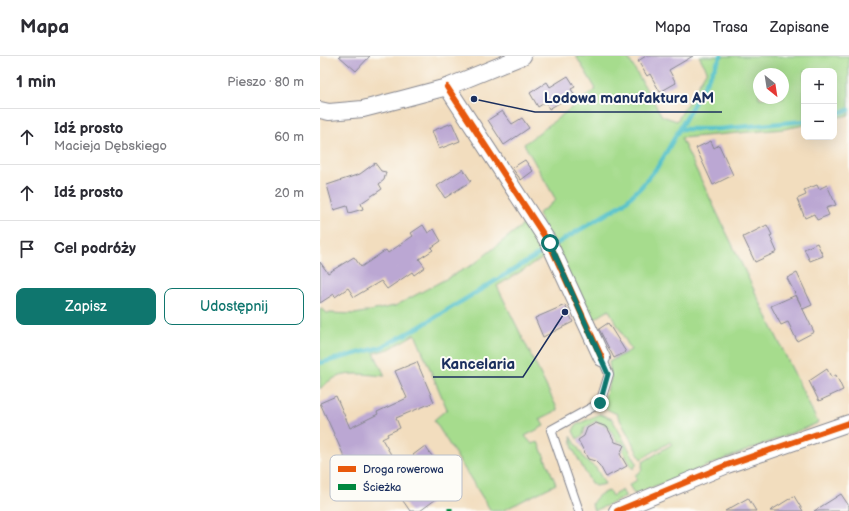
<!DOCTYPE html>
<html lang="pl">
<meta charset="utf-8">
<style>
:root{--surface:#fff;--page:#f7f7f7;--text:#2b2b33;--muted:#7c7c81;--line:#e1e1e2;--accent:#0f766e}
body{margin:0;font-family:"Balsamiq Sans",sans-serif;background:var(--page);color:var(--text)}
.controls{position:absolute;right:12px;top:12px;display:grid;overflow:hidden;border-radius:8px;box-shadow:0 4px 16px #0002}
.controls button{width:36px;height:36px;display:grid;place-items:center;padding:0;border:0;border-bottom:1px solid var(--line);background:var(--surface);color:var(--text);font:20px sans-serif}
.compass{position:absolute;left:433px;top:12px;width:36px;height:36px;border-radius:50%;background:var(--surface);box-shadow:0 4px 16px #0002;rotate:150deg}
.stop{position:absolute;width:12px;height:12px;margin:-9px;border:3px solid #0f766e;border-radius:50%;background:#fff}
.stop.end{background:#0f766e;border-color:#fff;box-shadow:0 1px 4px #0008}
.list{margin:0;padding:0;list-style:none}
h2{display:flex;justify-content:space-between;align-items:center;height:52px;margin:0;padding:0 16px;font-size:17px}
h2 small{font-size:13px;font-weight:400;color:var(--muted)}
.list li{display:grid;grid-template-columns:26px 1fr auto;gap:12px;align-items:center;box-sizing:border-box;height:56px;padding:0 16px;border-top:1px solid var(--line)}
.list b{display:block;font-size:15px;white-space:nowrap}
.list p{margin:0;font-size:13px;white-space:nowrap;color:var(--muted)}
.list em{font-size:13px;font-style:normal;color:var(--muted)}
.actions{display:flex;gap:8px;padding:12px 16px}
.actions a{flex:1;padding:9px 0;border:1px solid var(--accent);border-radius:8px;text-align:center;font-size:14px;color:var(--accent)}
.actions .main{background:var(--accent);color:#fff}
.icon{flex:none;width:22px;height:22px;fill:none;stroke:currentColor;stroke-width:2;stroke-linecap:round;stroke-linejoin:round}
.map{position:relative;flex:none;width:529px;height:455px;overflow:hidden}
header{display:flex;align-items:center;gap:24px;box-sizing:border-box;height:56px;padding:0 20px;background:var(--surface);border-bottom:1px solid var(--line)}
header strong{font-size:19px}
nav{display:flex;gap:22px;margin-inline-start:auto;font-size:14px}
main{display:flex}
aside{flex:1;background:var(--surface)}
.map>svg:first-child{display:block}
</style>
<header>
<strong>Mapa</strong>
<nav><a>Mapa</a><a>Trasa</a><a>Zapisane</a></nav>
</header>
<main>
<aside>
<h2>1 min<small>Pieszo · 80 m</small></h2>
<ul class="list">
<li><svg class="icon" aria-label="ahead" viewBox="0 0 24 24"><path d="M12 20V5M6 11l6-6 6 6"/></svg><div><b>Idź prosto</b><p>Macieja Dębskiego</p></div><em>60 m</em></li>
<li><svg class="icon" aria-label="ahead" viewBox="0 0 24 24"><path d="M12 20V5M6 11l6-6 6 6"/></svg><div><b>Idź prosto</b></div><em>20 m</em></li>
<li><svg class="icon" aria-label="arrive" viewBox="0 0 24 24"><path d="M6 21V4h12l-3 4 3 4H6"/></svg><div><b>Cel podróży</b></div></li>
</ul>
<div class="actions"><a class="main">Zapisz</a><a>Udostępnij</a></div>
</aside>
<div class="map">
<svg width="529" height="455" viewBox="0 0 529 455">
<rect width="100%" height="100%" fill="#fdfcf7"/>
<filter id="ink" filterUnits="userSpaceOnUse"><feTurbulence type="fractalNoise" baseFrequency=".025" numOctaves="2"/><feDisplacementMap in="SourceGraphic" scale="8" xChannelSelector="R" yChannelSelector="G"/><feConvolveMatrix kernelMatrix="1 2 1 2 8 2 1 2 1" color-interpolation-filters="sRGB"/></filter>
<filter id="wash" filterUnits="userSpaceOnUse"><feTurbulence type="fractalNoise" baseFrequency=".012" numOctaves="4" result="noise"/><feDisplacementMap in="SourceGraphic" scale="16" xChannelSelector="R" yChannelSelector="G"/><feGaussianBlur stdDeviation="0.9" result="paint"/><feColorMatrix in="noise" values="0 0 0 0 0 0 0 0 0 0 0 0 0 0 0 0 0 1.4 0 .05"/><feComposite in="paint" operator="in"/></filter>
<g filter="url(#wash)">
<rect width="100%" height="100%" fill="#f2ddbe"/>
<g fill="#a6dc8d" stroke="#608676" fill-rule="evenodd">
<path d="M256,0H307L342,60L357,65L387,14L379,0H529V59L514,62V15H484V69L464,73L361,82L498,367L314,438L309,429L317,424L315,419L321,415L323,406L352,388L350,386L321,403L297,358L282,351L291,322L289,306L311,294L289,254L270,266L218,158L236,144L204,88L276,33ZM439,18H463V42H439Z"/>
<path d="M209,164L228,199L177,230L238,354L220,363L224,370L205,380L212,388L218,386L236,428L182,455H171L114,364L127,353L95,278L69,293L54,297L65,320C40,318 18,313 0,333V252L7,257L35,258L75,250L154,208Z"/>
<polygon points="280,358 292,363 316,406 316,409 313,413 303,395 305,391 302,386 297,385 288,370 276,365 265,372 263,379 257,383 253,375 256,369"/>
<polygon points="251,380 266,405 276,412 285,428 275,430 271,427 253,393"/>
<path d="M302,434L306,441L274,455L272,448C276,441 280,437 289,435L292,440Z"/>
</g>
<g fill="none" stroke-linecap="round" stroke-linejoin="round">
<g stroke="#53c1c9" stroke-width="4.5">
<polyline points="514,58 529,54"/>
<polyline points="359,73 399,73 484,65"/>
<polyline points="236,188 303,148 321,131 339,109 401,0"/>
<polyline points="0,307 62,291 101,270 226,194"/>
</g>
</g>
<g id="blocks">
<g fill="#bba7d3">
<polygon points="19,0 50,0 36,15"/>
<polygon points="326,0 373,0 349,14 356,27 340,36 330,18 327,20 318,5"/>
<polygon points="248,20 255,31 251,33 254,38 229,53 226,46 218,51 210,37 227,26 230,31"/>
<polygon points="182,55 192,68 202,62 209,72 184,89 168,64"/>
<polygon points="132,67 140,85 119,93 112,75"/>
<polygon points="391,85 394,92 399,89 413,119 393,129 376,92"/>
<polygon points="205,104 213,115 201,124 192,112"/>
<polygon points="55,107 61,115 66,116 64,124 59,128 62,133 41,147 43,153 29,157 27,150 14,154 7,129 40,118"/>
<polygon points="143,113 151,125 125,142 117,130"/>
<polygon points="497,129 499,133 507,129 516,149 506,152 509,159 497,164 494,158 485,162 477,143 486,139 484,134"/>
<polygon points="103,169 108,177 114,173 121,185 111,192 113,194 99,203 105,211 94,219 92,216 67,233 61,225 34,241 28,232 15,241 14,238 0,247 0,206 8,217 34,201 41,211 66,194 68,197 81,188 93,180 91,177"/>
<polygon points="447,169 452,179 450,180 457,196 435,206 423,181"/>
<polygon points="497,187 503,200 490,205 484,193"/>
<polygon points="477,217 492,249 483,253 467,222"/>
<polygon points="476,239 494,276 477,285 468,266 461,269 451,250"/>
<polygon points="245,249 253,266 223,281 215,262"/>
<polygon points="288,267 306,296 294,302 279,273"/>
<polygon points="97,306 114,346 76,362 80,372 67,378 68,380 62,383 73,402 32,418 0,347 16,340 30,372 58,358 57,356 87,342 75,315"/>
<polygon points="507,313 511,321 516,319 523,334 499,345 489,325"/>
<polygon points="276,367 287,371 295,386 304,389 300,398 307,410 286,421 280,410 275,405 268,403 258,384 264,380 267,372"/>
<polygon points="105,390 114,403 102,412 93,399"/>
<polygon points="90,427 111,429 119,441 100,455 90,455 79,439 89,432"/>
<polygon points="521,438 529,450 529,455 494,455"/>
<polygon points="474,440 483,455 450,455"/>
<polygon points="428,442 436,455 405,455"/>
</g>
</g>
</g>
<g filter="url(#ink)">
<use href="#blocks" fill-opacity="0" stroke="#86868e" stroke-width="1"/>
<g fill="none" stroke-linecap="round" stroke-linejoin="round">
<defs>
<polyline id="lane" points="259,455 231,374 280,347 289,318 282,302"/>
<g id="street">
<polyline points="127,31 229,187 282,302"/>
<polyline points="0,54 9,56 43,53 82,43 127,31 203,0"/>
<polyline points="297,455 407,409 529,367"/>
</g>
</defs>
<use href="#lane" stroke="#86868e" stroke-width="10"/>
<use href="#street" stroke="#86868e" stroke-width="18"/>
<use href="#lane" stroke="#fff" stroke-width="8"/>
<use href="#street" stroke="#fff" stroke-width="16"/>
<polyline stroke="#00873e" stroke-width="5" stroke-dasharray="10 5" stroke-linecap="butt" points="130,452 130,455"/>
<defs>
<g id="cycleway">
<polyline points="127,31 229,187 282,302"/>
<polyline points="297,455 407,409 529,367"/>
</g>
</defs>
<use href="#cycleway" stroke="#fdfcf7" stroke-width="8"/>
<use href="#cycleway" stroke="#e8590c" stroke-width="6"/>
</g>
</g>
<g fill="none" stroke-linecap="round" stroke-linejoin="round" filter="url(#ink)">
<polyline stroke="#0f766e" stroke-width="5" points="230,187 288,318 280,347"/>
</g>
<rect x="10" y="399" width="132" height="46" rx="6" fill="#fdfcf7" stroke="#b9bec9" stroke-width="1"/>
<rect x="18" y="410" width="18" height="6" fill="#e8590c"/>
<rect x="18" y="428" width="18" height="6" fill="#00873e"/>
<g font-size="11" fill="#1b2f5e">
<text x="43" y="417">Droga rowerowa</text>
<text x="43" y="435">Ścieżka</text>
</g>
<path fill="none" stroke="#1b2f5e" stroke-width="1.5" d="M154 43L215 56H402M245 256L203 321H113"/>
<g fill="#1b2f5e" stroke="#fdfcf7" stroke-width="1.5">
<circle cx="154" cy="43" r="4"/>
<circle cx="245" cy="256" r="4"/>
</g>
<g font-size="15" text-anchor="middle" font-weight="bold" fill="#1b2f5e" stroke="#fdfcf7" stroke-width="4" stroke-linejoin="round" paint-order="stroke">
<text x="309" y="47">Lodowa manufaktura AM</text>
<text x="158" y="313">Kancelaria</text>
</g>
</svg>
<div class="controls">
<button>+</button>
<button>−</button>
</div>
<svg class="compass" viewBox="-18 -18 36 36"><path d="M0-13l5 13h-10z" fill="#e53935"/><path d="M0 13l5-13h-10z" fill="#7c7c81"/></svg>
<div class="stop" style="left:230px;top:187px"></div>
<div class="stop end" style="left:280px;top:347px"></div>
</div>
</main>
